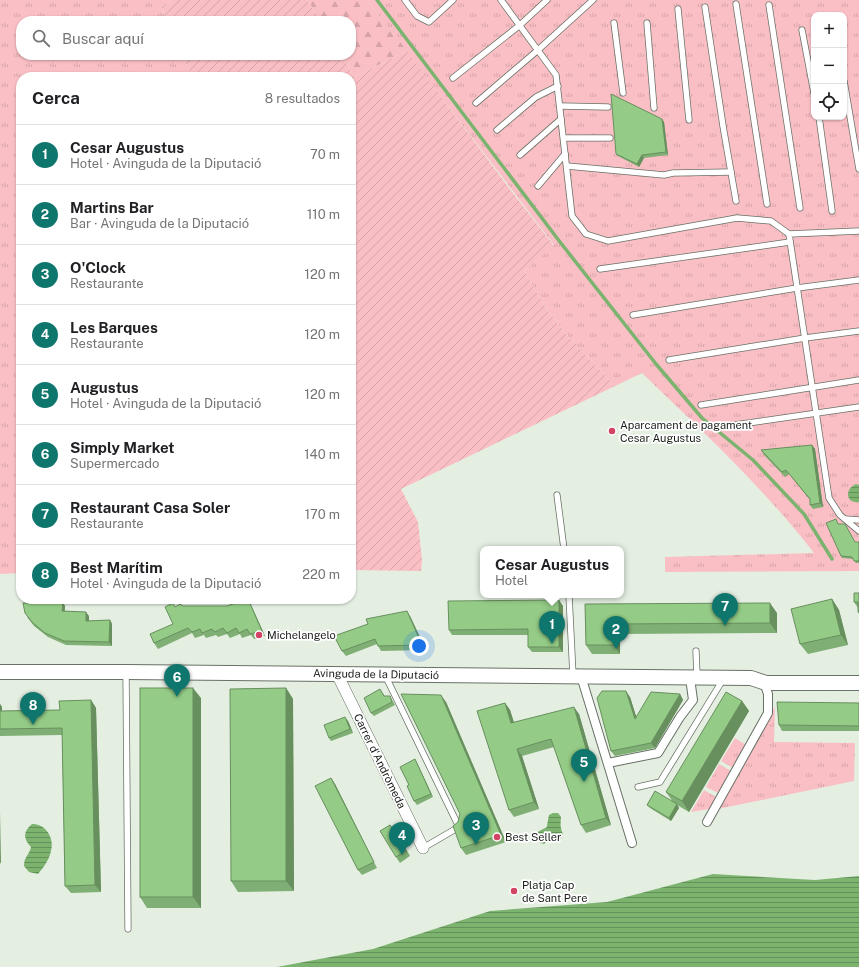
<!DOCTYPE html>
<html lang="es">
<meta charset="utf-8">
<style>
:root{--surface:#fff;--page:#f2f2f2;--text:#202124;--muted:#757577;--line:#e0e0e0;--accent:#0f766e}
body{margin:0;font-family:"Public Sans",sans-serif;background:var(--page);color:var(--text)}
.controls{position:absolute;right:12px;top:12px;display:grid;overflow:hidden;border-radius:8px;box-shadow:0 1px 3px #0004}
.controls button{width:36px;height:36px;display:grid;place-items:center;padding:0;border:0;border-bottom:1px solid var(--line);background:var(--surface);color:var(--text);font:20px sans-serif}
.you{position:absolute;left:419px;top:646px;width:14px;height:14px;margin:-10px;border:3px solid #fff;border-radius:50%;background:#1a73e8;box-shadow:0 0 0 6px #1a73e833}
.badge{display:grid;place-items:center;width:26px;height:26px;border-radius:50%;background:var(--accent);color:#fff;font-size:13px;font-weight:700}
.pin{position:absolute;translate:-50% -33px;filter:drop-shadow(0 1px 2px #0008)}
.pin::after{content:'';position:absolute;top:21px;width:14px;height:12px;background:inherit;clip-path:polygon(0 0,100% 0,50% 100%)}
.popup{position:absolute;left:480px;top:546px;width:144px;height:52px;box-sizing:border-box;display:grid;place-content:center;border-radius:8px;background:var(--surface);filter:drop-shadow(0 1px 3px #0005);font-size:13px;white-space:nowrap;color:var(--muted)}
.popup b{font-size:15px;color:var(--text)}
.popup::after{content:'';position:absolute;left:50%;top:100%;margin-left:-8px;border:8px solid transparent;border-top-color:var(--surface)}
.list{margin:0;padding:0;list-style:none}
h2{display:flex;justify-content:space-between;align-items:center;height:52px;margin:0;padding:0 16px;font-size:17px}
h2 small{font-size:13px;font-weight:400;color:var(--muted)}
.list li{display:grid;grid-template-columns:26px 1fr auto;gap:12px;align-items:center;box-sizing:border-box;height:60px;padding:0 16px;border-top:1px solid var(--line)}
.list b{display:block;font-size:15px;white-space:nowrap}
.list p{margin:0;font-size:13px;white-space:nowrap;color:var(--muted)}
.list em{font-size:13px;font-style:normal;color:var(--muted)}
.icon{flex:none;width:22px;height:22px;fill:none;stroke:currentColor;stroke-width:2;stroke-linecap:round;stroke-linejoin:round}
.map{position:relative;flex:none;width:859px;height:967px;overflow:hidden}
.search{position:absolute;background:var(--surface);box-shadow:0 1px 3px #0004;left:16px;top:16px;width:340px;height:44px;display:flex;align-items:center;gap:10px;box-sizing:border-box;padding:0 14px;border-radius:16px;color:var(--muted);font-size:15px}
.panel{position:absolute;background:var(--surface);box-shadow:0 1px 3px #0004;left:16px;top:72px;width:340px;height:532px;border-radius:16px}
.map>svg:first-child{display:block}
</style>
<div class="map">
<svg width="859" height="967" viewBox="0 0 859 967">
<defs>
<pattern id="grass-tufts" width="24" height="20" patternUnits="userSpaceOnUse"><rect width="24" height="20" fill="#fabfc5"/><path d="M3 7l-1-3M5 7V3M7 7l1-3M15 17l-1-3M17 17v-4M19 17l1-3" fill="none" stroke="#d6a4a8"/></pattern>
<pattern id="forest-firs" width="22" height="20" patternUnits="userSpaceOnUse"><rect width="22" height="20" fill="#fabfc5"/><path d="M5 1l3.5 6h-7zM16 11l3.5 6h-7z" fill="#d6a4a8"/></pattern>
<pattern id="garden-furrows" width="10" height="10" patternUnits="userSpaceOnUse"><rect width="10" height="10" fill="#fabfc5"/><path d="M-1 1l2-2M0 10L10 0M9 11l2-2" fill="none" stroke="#d6a4a8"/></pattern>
<pattern id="water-rules" width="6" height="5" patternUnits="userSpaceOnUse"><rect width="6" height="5" fill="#7bb36f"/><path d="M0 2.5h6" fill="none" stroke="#64915a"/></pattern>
</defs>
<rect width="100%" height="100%" fill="#e4efe2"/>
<g fill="url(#grass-tufts)" fill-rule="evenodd">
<polygon points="0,0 173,0 161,7 167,21 21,21 21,55 182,55 192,77 21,77 21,573 0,574"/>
<path d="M367,0H859V571L665,572V557L814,553C763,487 702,431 642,373L615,386L566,334L548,311L524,271L554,245ZM814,15H844V117H814Z"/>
<polygon points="775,707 774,742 855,743 854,781 713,810"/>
<polygon points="735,738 746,745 733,768 721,761"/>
<polygon points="719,764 731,771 718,793 706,787"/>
<polygon points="704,790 716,797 709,809 691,812"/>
</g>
<polygon fill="url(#forest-firs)" points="307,0 367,0 407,51 354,77 342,55 351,55 351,21 322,21"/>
<g fill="url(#garden-furrows)">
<polygon points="173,0 307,0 322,21 167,21 161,7"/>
<polygon points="407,51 509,188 554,246 524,271 548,311 566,334 615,386 401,489 418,522 422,560 421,571 351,570 351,77 192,77 182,55 342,55 354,77"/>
</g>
<g fill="url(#water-rules)">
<path d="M856,484L859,485V502C846,504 844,489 856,484Z"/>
<path d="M553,813H558L561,817C561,820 560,825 561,828C562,834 565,834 560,840H549L544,844L540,843L535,837L536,833C551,824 545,832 549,815Z"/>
<path d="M32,824C45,823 55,838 51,851C49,860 44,867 38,874L29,872L24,866C24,856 29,856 31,847C23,839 23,831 32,824Z"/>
<polygon points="713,874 815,880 859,876 859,967 277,967 373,949 490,911 607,902"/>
</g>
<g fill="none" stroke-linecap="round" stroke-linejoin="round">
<polyline stroke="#7bb36f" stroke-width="3.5" points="377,0 560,242 656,364 702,418 753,460 804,514 832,559"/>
<defs>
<g id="service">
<polyline points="405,0 417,16 429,22 453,0"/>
<polyline points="501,0 556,75 572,216 586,234 608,241 737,218 771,221 789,234"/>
<polyline points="736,4 767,204"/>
<polyline points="769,5 800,208"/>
<polyline points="705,7 723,126 736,201"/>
<polyline points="678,9 689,120"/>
<polyline points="614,23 623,93"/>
<polyline points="647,23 654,108"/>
<polyline points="802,30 814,93"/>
<polyline points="453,78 520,25 547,0"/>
<polyline points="844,81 859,169"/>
<polyline points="476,103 538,50 593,0"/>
<polyline points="560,106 608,107"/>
<polyline points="819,117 832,211"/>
<polyline points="497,130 536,97 558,86"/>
<polyline points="564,138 610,138"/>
<polyline points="520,155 561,119"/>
<polyline points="567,166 664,175 673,173 731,172"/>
<polyline points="538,186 565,154"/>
<polyline points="859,231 789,234 829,498 840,515 859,531"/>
<polyline points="600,269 790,242"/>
<polyline points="633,315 797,288 859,280"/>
<polyline points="669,360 805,338 859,331"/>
<polyline points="701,405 859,380"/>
<polyline points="727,426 859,407"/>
<polyline points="557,495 564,549"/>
<polyline points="845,519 859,520"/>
<polyline points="569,595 573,676"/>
<polyline points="696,651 697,677"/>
<polyline points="126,672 128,929"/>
<polyline points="385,675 459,827 423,848"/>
<polyline points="638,787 660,782 724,678"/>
</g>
<g id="pedestrian">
<polyline points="581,676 632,843"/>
<polyline points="608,763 658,753 680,717 693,700 690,678"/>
<polyline points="707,822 768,713 768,694 766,688"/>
</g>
<polyline id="minor" points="337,674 423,848"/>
<polyline id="tertiary" points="0,672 126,672 751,678 766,683 859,683"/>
</defs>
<use href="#service" stroke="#687166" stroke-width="7"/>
<use href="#pedestrian" stroke="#687166" stroke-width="10"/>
<use href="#minor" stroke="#687166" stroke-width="12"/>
<use href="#tertiary" stroke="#687166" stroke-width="16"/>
<use href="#service" stroke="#fff" stroke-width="5.5"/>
<use href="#pedestrian" stroke="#fff" stroke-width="8"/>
<use href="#minor" stroke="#fff" stroke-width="11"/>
<use href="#tertiary" stroke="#fff" stroke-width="14"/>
</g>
<g fill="#7faf74">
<polygon points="662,119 664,122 668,155 644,158 639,167 618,156 616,154"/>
<polygon points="812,445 815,449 823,507 813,509 810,505 810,500 789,474 785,477 764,455 761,450"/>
<polygon points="837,521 838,524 855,542 859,542 859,563 856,563 853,559 842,558 841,556"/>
<polygon points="859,593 859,614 858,612 858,608 854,602"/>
<polygon points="248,599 251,605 265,636 254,639 251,635 242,638 240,634 230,638 227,634 218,637 216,635 206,638 204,635 195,638 192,633 158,649 154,643 173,624 175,607 183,606 227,606"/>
<polygon points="832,599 839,610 848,645 808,654 800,644"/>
<polygon points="63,603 65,606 65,611 89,616 89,621 110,620 112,624 112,646 66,645 48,637 34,626 27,617"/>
<polygon points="585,604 777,613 777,633 620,634 620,654 592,654 586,645"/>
<polygon points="563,606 563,652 532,652 528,647 528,635 452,635 449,630"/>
<polygon points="410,616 426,650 381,651 377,644 346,656 342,651"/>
<polygon points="286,688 293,699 294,891 238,892 231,881"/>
<polygon points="383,693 384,696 390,696 395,705 374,716 371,713"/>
<polygon points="680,694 683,700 655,748 615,756 611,751 630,697 636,717"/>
<polygon points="201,698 201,908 147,908 140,897"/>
<polygon points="91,700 96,708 101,892 71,893 65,886 62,735 0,736 0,704 2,707 2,711 60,710"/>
<polygon points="742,701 749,711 689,812 677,805 679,808 671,821 650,808 647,805 673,802 666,792"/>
<polygon points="446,702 506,842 466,855 461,848 458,822 460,814"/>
<polygon points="505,703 510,710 514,722 579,714 611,825 586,833 581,825 554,747 522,756 539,809 514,817 509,810"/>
<polygon points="859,703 859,731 782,731 779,725"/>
<polygon points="348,721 353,733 331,741 329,738"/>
<polygon points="417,763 433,797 417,805 414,801 409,785"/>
<polygon points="331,778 335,784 377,868 362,875 358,870"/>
<polygon points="390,825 410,856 400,863 396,857"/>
</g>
<g fill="#688f5e">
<polygon points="662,119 664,122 668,155 666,152"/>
<polygon points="642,155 644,158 639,167 637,164"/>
<polygon points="812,445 815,449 823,507 820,503"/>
<polygon points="248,599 251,605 265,636 262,631"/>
<polygon points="832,599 839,610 848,645 841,635"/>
<polygon points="559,600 563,606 563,652 559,647"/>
<polygon points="63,603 65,606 64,615 62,611"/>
<polygon points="770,603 777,613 777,633 770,623"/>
<polygon points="407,611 410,616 426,650 422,645"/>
<polygon points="86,612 89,616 89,624 86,621"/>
<polygon points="110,620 112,624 112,646 109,642"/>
<polygon points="614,624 620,634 620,654 614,645"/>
<polygon points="193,688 201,698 201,908 193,897"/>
<polygon points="286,688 293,699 294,891 286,881"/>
<polygon points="626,691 630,697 639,725 635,719"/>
<polygon points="680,694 683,700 655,748 651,743"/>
<polygon points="441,695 446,702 506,842 501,835"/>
<polygon points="91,700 96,708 101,892 95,885"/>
<polygon points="742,701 749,711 689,812 682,801"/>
<polygon points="505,703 510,710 516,730 511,723"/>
<polygon points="0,704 2,707 2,719 0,716"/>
<polygon points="574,707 579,714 611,825 606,818"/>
<polygon points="345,717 348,721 353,733 350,729"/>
<polygon points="517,749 522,756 539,809 534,802"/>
<polygon points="415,759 417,763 433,797 431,794"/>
<polygon points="331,778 335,784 377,868 374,862"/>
<polygon points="677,804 679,808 671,821 669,818"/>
<polygon points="0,812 1,864 0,862"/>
<polygon points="390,825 394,830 410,856 406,851"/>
</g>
<g fill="#94cc87" stroke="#688f5e">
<polygon points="611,94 662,119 666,152 642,155 637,164 616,154"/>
<polygon points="812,445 820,503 810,505 810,499 786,470 782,472 761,450"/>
<polygon points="836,519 838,524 845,524 855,542 859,542 859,561 854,561 852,557 841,556 826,523"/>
<polygon points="854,593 859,593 859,612 858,612 858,602 854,602"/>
<polygon points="248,599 262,631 250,634 247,629 239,633 236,628 227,633 223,628 215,632 212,629 202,633 200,629 192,632 188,628 154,643 150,634 173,624 165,607 173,603 175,607 180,604 183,606 227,606"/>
<polygon points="832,599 841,635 800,644 791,609"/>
<polygon points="559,600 559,647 528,647 528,629 449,630 448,601"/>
<polygon points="23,603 63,603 62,611 86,612 86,621 110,620 109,642 64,641 45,633 32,622 25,613"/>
<polygon points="770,603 770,623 614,624 614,645 586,645 585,604"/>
<polygon points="407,611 422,645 378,646 375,639 342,651 334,636 368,624 366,619"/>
<rect x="140" y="688" width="53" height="209"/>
<polygon points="286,688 286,881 231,881 230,689"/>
<polygon points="380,689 384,696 390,696 392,702 371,713 364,698"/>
<polygon points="602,691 626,691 635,719 651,692 680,694 651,743 611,751 597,698"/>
<polygon points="726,692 742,701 682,801 666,792"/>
<polygon points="401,694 441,695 501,835 461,848 453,826 458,822 460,814"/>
<polygon points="91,700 95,885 65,886 62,728 0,729 0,711 60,710 59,701"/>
<polygon points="777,702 859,703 859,726 779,725"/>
<polygon points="505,703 511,723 574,707 606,818 581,825 551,739 517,749 534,802 509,810 477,711"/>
<polygon points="345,717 350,729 329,738 324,725"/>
<polygon points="415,759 431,794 414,801 407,786 409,785 400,767"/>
<polygon points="331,778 374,862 358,870 315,786"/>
<polygon points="655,791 677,804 669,818 647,805"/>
<polygon points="390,825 406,851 396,857 380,831"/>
</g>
<g fill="#d34363" stroke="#fff" stroke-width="1.5">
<circle cx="612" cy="431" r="4"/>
<circle cx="259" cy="635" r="4"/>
<circle cx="497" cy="837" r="4"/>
<circle cx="514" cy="891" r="4"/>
</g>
<g text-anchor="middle" stroke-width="3.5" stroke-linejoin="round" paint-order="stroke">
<g font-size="11" fill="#191d18" stroke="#fff" text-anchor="start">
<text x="620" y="429">Aparcament de pagament<tspan x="620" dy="13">Cesar Augustus</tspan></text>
<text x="267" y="639">Michelangelo</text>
<text x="505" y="841">Best Seller</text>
<text x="522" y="889">Platja Cap<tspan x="522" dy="13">de Sant Pere</tspan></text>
</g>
<g font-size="11" fill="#191d18" stroke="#fff">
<text transform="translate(376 674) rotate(1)" y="4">Avinguda de la Diputació</text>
<text transform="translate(380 761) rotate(64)" y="4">Carrer d'Andròmeda</text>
</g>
</g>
</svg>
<div class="controls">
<button>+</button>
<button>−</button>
<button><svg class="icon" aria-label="locate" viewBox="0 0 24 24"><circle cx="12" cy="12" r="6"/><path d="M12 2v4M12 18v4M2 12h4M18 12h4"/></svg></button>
</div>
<div class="you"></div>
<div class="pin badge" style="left:552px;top:644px">1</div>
<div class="popup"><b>Cesar Augustus</b>Hotel</div>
<div class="pin badge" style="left:616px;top:649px">2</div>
<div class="pin badge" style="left:476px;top:845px">3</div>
<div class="pin badge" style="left:402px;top:855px">4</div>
<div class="pin badge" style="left:584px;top:782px">5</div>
<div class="pin badge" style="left:177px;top:697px">6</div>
<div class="pin badge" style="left:725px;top:626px">7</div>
<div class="pin badge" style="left:33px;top:725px">8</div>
<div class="search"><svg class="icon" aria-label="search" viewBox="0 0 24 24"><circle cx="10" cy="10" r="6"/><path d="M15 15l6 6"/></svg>Buscar aquí</div>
<section class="panel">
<h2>Cerca<small>8 resultados</small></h2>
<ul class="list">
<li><span class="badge">1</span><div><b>Cesar Augustus</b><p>Hotel · Avinguda de la Diputació</p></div><em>70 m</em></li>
<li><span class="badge">2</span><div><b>Martins Bar</b><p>Bar · Avinguda de la Diputació</p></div><em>110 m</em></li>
<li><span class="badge">3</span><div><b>O'Clock</b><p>Restaurante</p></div><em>120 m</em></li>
<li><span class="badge">4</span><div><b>Les Barques</b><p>Restaurante</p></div><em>120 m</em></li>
<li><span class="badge">5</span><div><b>Augustus</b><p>Hotel · Avinguda de la Diputació</p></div><em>120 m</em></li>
<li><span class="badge">6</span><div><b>Simply Market</b><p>Supermercado</p></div><em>140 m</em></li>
<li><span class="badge">7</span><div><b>Restaurant Casa Soler</b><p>Restaurante</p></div><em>170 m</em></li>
<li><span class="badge">8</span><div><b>Best Marítim</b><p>Hotel · Avinguda de la Diputació</p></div><em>220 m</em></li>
</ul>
</section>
</div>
